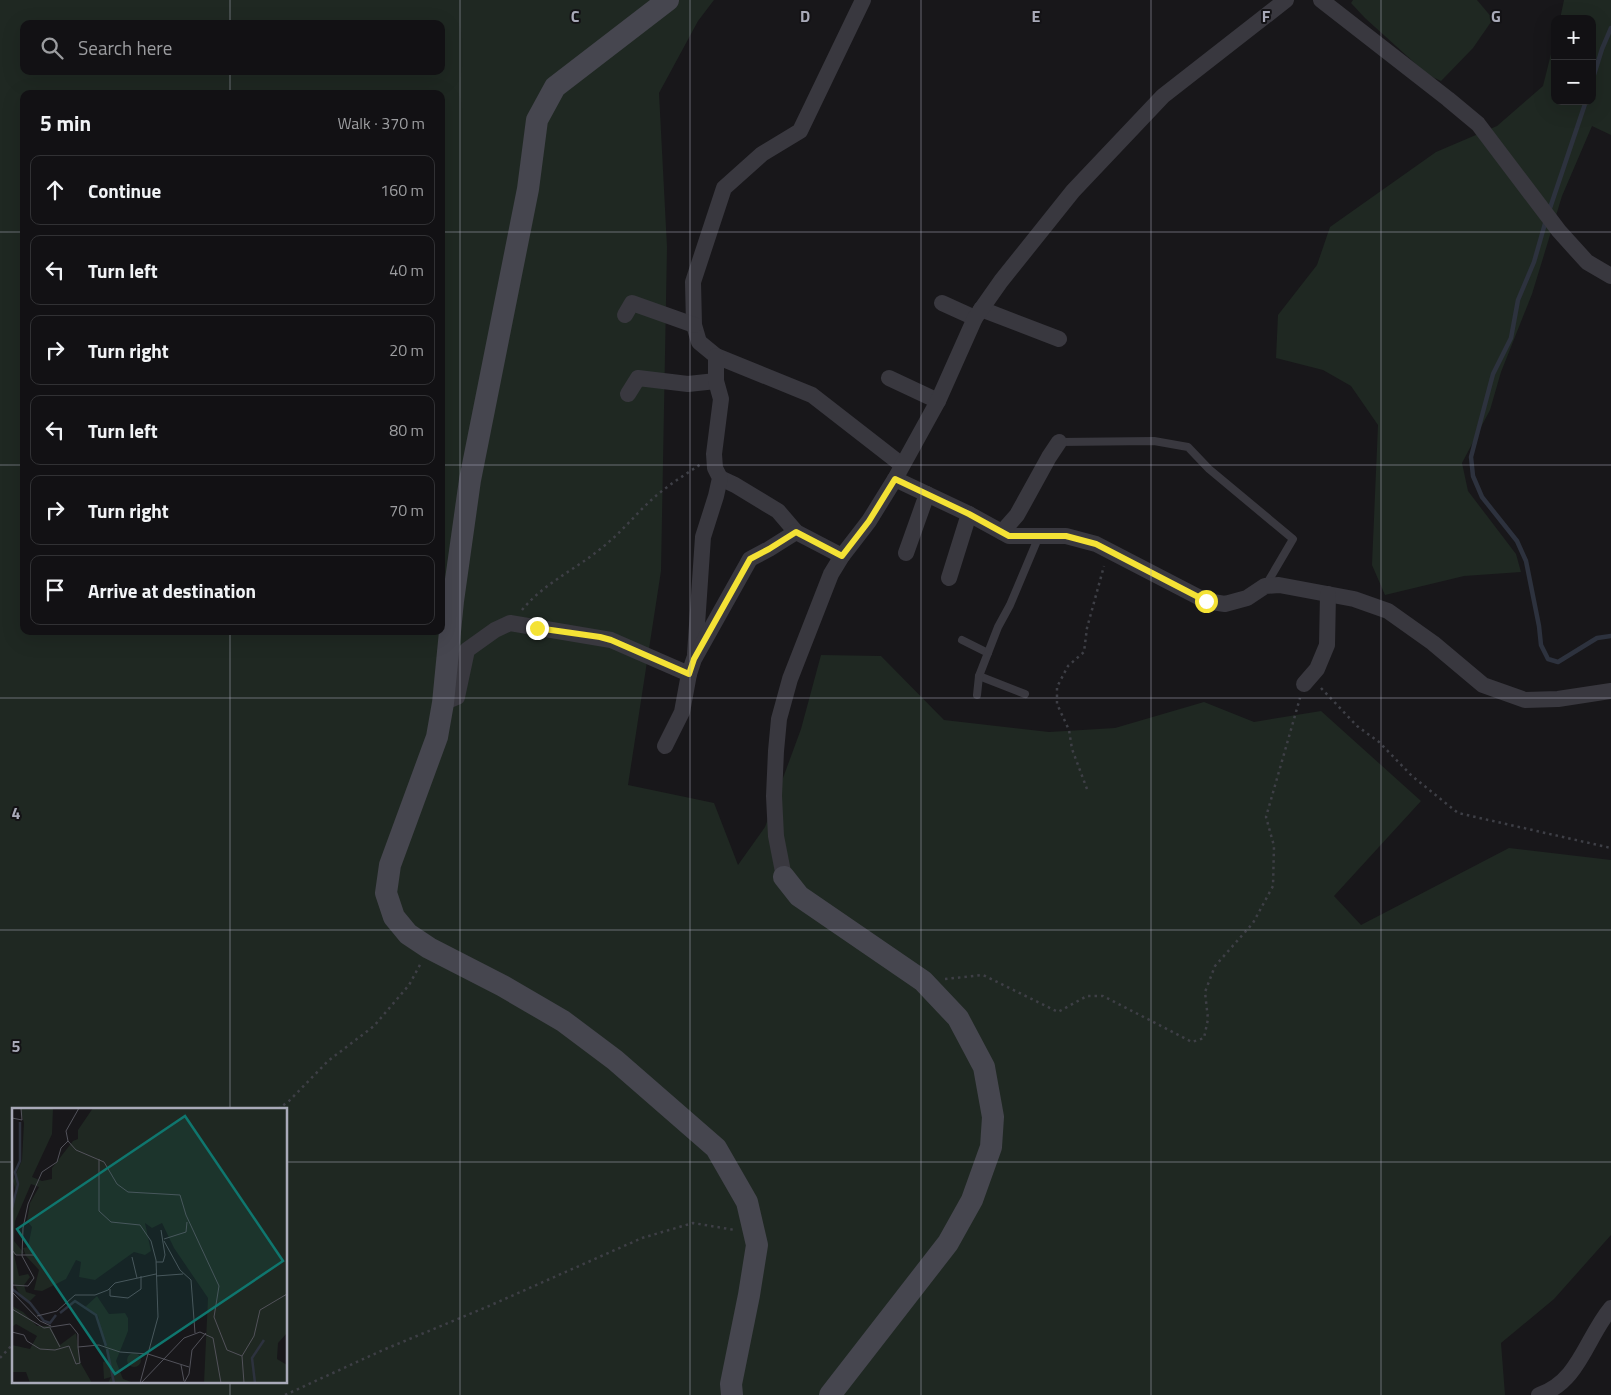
<!DOCTYPE html>
<meta charset="utf-8">
<style>
:root{--surface:#121114;--page:#1b1a1d;--text:#f1f3f6;--muted:#9c9da0;--line:#313134}
body{margin:0;font-family:"Titillium Web",sans-serif;background:var(--page);color:var(--text)}
.controls{position:absolute;right:15px;top:15px;display:grid;overflow:hidden;border-radius:10px;box-shadow:0 5px 20px #0002}
.controls button{width:45px;height:45px;display:grid;place-items:center;padding:0;border:0;border-bottom:1px solid var(--line);background:var(--surface);color:var(--text);font:25px sans-serif}
.stop{position:absolute;width:15px;height:15px;margin:-11px;border:4px solid #f4e235;border-radius:50%;background:#fff}
.stop.end{background:#f4e235;border-color:#fff;box-shadow:0 1px 5px #0008}
.list{margin:0;padding:0;list-style:none}
h2{display:flex;justify-content:space-between;align-items:center;height:65px;margin:0;padding:0 20px;font-size:21px}
h2 small{font-size:16px;font-weight:400;color:var(--muted)}
.list li{display:grid;grid-template-columns:32px 1fr auto;gap:15px;align-items:center;box-sizing:border-box;height:70px;margin:0 10px 10px;padding:0 10px;border:1px solid var(--line);border-radius:10px}
.list b{display:block;font-size:19px;white-space:nowrap}
.list em{font-size:16px;font-style:normal;color:var(--muted)}
.icon{flex:none;width:28px;height:28px;fill:none;stroke:currentColor;stroke-width:2;stroke-linecap:round;stroke-linejoin:round}
.map{position:relative;flex:none;width:1611px;height:1395px;overflow:hidden}
.search{position:absolute;background:var(--surface);box-shadow:0 5px 20px #0002;left:20px;top:20px;width:425px;height:55px;display:flex;align-items:center;gap:12px;box-sizing:border-box;padding:0 18px;border-radius:10px;color:var(--muted);font-size:19px}
.panel{position:absolute;background:var(--surface);box-shadow:0 5px 20px #0002;left:20px;top:90px;width:425px;height:545px;border-radius:10px}
.map>svg:first-child{display:block}
</style>
<div class="map">
<svg width="1611" height="1395" viewBox="0 0 1611 1395">
<rect width="100%" height="100%" fill="#18171a"/>
<g fill="#1f2822" fill-rule="evenodd">
<path d="M0,0H714L698,21L659,93L667,247L661,571L628,785L714,803L738,865L765,827L801,729L821,655L881,656L944,720L1049,732L1115,728L1204,702L1254,722L1321,711L1421,801L1334,896L1361,925L1509,848L1611,860V1235L1554,1299L1501,1343L1505,1395H0ZM24,24H441V71H24ZM24,94H441V631H24ZM14,1109H286V1381H14Z"/>
<polygon points="1353,0 1477,0 1493,19 1473,48 1441,81 1428,75 1365,18 1351,3"/>
<polygon points="1564,0 1611,0 1611,135 1592,126 1562,196 1532,294 1501,372 1490,410 1462,463 1468,491 1516,554 1521,572 1464,576 1385,595 1372,565 1378,425 1351,386 1323,370 1276,358 1278,315 1317,265 1330,227 1436,152 1497,126 1543,86 1555,38 1555,101 1592,101 1592,19 1560,19"/>
</g>
<g fill="none" stroke-linecap="round" stroke-linejoin="round">
<g stroke="#2d323e" stroke-width="4.5">
<polyline points="1592,81 1602,49 1611,28"/>
<polyline points="1549,211 1586,101"/>
<polyline points="1546,220 1534,262 1518,300 1511,338 1493,374 1471,457 1473,476 1482,497 1517,541 1526,561 1539,626 1541,645 1548,659 1558,662 1597,638 1611,636"/>
</g>
<g stroke="#3e3f46" stroke-width="2.5" stroke-dasharray="2.5 4" stroke-linecap="butt">
<path d="M522,610C545,582 577,569 604,546C623,531 638,511 657,495C670,484 686,474 701,464"/>
<polyline points="1321,688 1357,726 1379,742 1412,776 1458,813 1611,848"/>
<polyline points="1087,789 1072,749 1069,730 1057,704 1057,687 1068,666 1084,652 1087,628 1104,566"/>
<polyline points="945,979 983,975 1058,1012 1087,996 1103,996 1192,1042 1204,1038 1208,1019 1205,992 1215,966 1253,923 1273,886 1274,846 1266,817 1300,698"/>
<polyline points="278,1109 289,1101 328,1061 374,1026 409,985 421,963"/>
<polyline points="0,1358 14,1343"/>
<polyline points="285,1395 383,1350 489,1306 642,1238 693,1223 735,1230"/>
</g>
<g stroke="#39383f" stroke-width="8">
<polyline points="1059,442 1154,441 1188,447 1209,469 1293,539 1266,585"/>
<polyline points="962,640 988,653"/>
<polyline points="979,676 1025,694"/>
<polyline points="977,695 979,676 998,627 1010,605 1039,536"/>
</g>
<g stroke="#39383f" stroke-width="16">
<polyline points="863,0 800,131 762,154 724,188 693,282 694,325 699,342 716,356 812,395 902,465"/>
<polyline points="1321,0 1448,99 1478,124 1559,231 1587,262 1611,276"/>
<polyline points="942,303 975,318"/>
<polyline points="981,309 1059,339"/>
<polyline points="625,315 632,303 694,325"/>
<polyline points="889,378 938,401"/>
<polyline points="628,394 638,378 688,384 716,381"/>
<polyline points="720,478 735,485 778,511 796,532"/>
<polyline points="895,479 969,514 1009,536 1066,536 1096,544 1206,601 1225,604 1247,598 1265,586 1279,585 1354,599 1388,611 1433,643 1483,685 1525,700 1558,699 1611,691"/>
<polyline points="1002,532 1017,515 1049,457 1059,442"/>
<polyline points="906,553 927,494"/>
<polyline points="949,578 969,514"/>
<polyline points="695,654 703,537 716,496 720,478 715,468 714,454 721,399 716,381 716,356"/>
<polyline points="1304,684 1317,669 1327,645 1328,594"/>
<polyline points="443,703 457,697 467,650 495,630 510,623 611,640 689,674"/>
<polyline points="665,746 682,712 689,674 694,659 750,559 769,549 796,532 842,556"/>
<polyline points="784,877 776,836 774,796 776,751 779,719 790,679 831,574 842,556 869,521 895,479 938,401 975,318 1001,281 1073,191 1163,96 1286,0"/>
<path d="M1539,1395C1579,1382 1586,1338 1611,1308"/>
</g>
<g stroke="#46464f" stroke-width="22">
<polyline points="668,0 555,87 537,120 528,189 470,480 453,601 443,703 437,737 390,865 386,893 394,917 408,934 429,948 503,986 563,1021 615,1060 716,1148 747,1202 757,1245 749,1295 731,1384 732,1395"/>
<polyline points="784,877 799,896 923,981 958,1018 984,1067 993,1117 991,1147 972,1200 948,1243 830,1395"/>
</g>
</g>
<g fill="none" stroke-linecap="round" stroke-linejoin="round">
<polyline stroke="#f4e235" stroke-width="6" points="537,628 600,637 611,640 689,674 694,659 750,559 769,549 796,532 842,556 869,521 895,479 969,514 1009,536 1066,536 1096,544 1206,601"/>
</g>
<path fill="none" stroke="#a9aab9" stroke-width="1" stroke-opacity="0.55" d="M230,0V24M460,0V1395M690,0V1395M921,0V1395M1151,0V1395M1381,0V1395M230,71V94M0,232H24M441,232H1611M0,465H24M441,465H1611M230,631V1109M0,698H1611M0,930H1611M0,1162H14M286,1162H1611M230,1381V1395"/>
<g transform="translate(12 1108)">
<rect width="275" height="275" fill="#18171a"/>
<path d="M8,0H41L40,26L20,69L30,73L40,71V60L61,33L66,31V22L81,0H275V225L266,235L265,251L275,257V275H192L196,190L162,140L150,115L140,120L133,115L139,143L133,147L122,144L83,172L67,169L69,154L64,152L54,171L30,183L22,182L27,162L14,148L11,140L16,139L20,119L15,113L18,95L27,79L19,76L3,113L2,133L12,145L2,147L7,168L16,166L18,169L12,177L14,184L24,187L18,193L10,190L0,172V99L5,86L1,73L10,52L12,15ZM85,188L97,206L113,205L116,210V223L104,253L111,271L122,275H96L99,269L92,271L91,254L96,252L86,208L72,200ZM0,198L11,204L25,218H38L48,237L64,225L68,254L80,275H18L14,264H0V237L18,241L25,228L4,216L0,219ZM115 252a7 7 0 1 1 14 0a7 7 0 1 1-14 0Z" fill="#1f2822"/>
<path fill="none" stroke="#2d323e" stroke-width="2.5" d="M0,100L6,76L3,64L8,53V14M0,181L18,195L32,213L38,215L44,207M48,205L63,193L84,207L94,238M95,241L102,275M243,275L240,250L252,232"/>
<path fill="none" stroke="#52525a" stroke-width="1" d="M67,0L54,23L56,33L64,42L92,54L105,76L116,84L168,87L174,107L207,178L202,209L215,242L230,248M0,10L10,12L9,0M87,51V103L99,114L128,117L139,133L144,152L146,209L128,275M152,131L174,124L175,114M152,133L168,162L179,172L183,225M0,142L4,147H22M120,149L125,170M144,154H151L153,147L149,122M144,168L171,166M0,177L16,178L22,170L10,148L11,120L16,96L30,64L45,54L49,40L56,33M98,181V188L116,190L129,181V168M0,184L28,213L39,218M0,201L32,220L58,216L66,226V239L87,237L108,244L136,246L177,259M25,208L45,203L63,187H83L96,182L103,175L144,166M38,220L48,239M0,224L12,227L15,233L28,241L43,242L57,238L64,256L68,255L66,239M169,257L172,273M129,275L172,230L188,224L201,230L209,275M172,275L177,266L180,242L194,225M232,275L230,248L242,228L248,202L275,186"/>
<path fill="#0f766e" fill-opacity="0.15" stroke="#0f766e" stroke-width="2.5" d="M173,8L271,153L103,266L5,121Z"/>
<rect width="275" height="275" fill="none" stroke="#a9aab9" stroke-width="2.5"/>
</g>
<g font-size="16" text-anchor="middle" font-weight="bold" fill="#a9aab9" stroke="#131215" stroke-width="4" stroke-linejoin="round" paint-order="stroke">
<text x="575" y="22">C</text>
<text x="805" y="22">D</text>
<text x="1036" y="22">E</text>
<text x="1266" y="22">F</text>
<text x="1496" y="22">G</text>
<text x="16" y="819">4</text>
<text x="16" y="1052">5</text>
</g>
</svg>
<div class="controls">
<button>+</button>
<button>−</button>
</div>
<div class="stop" style="left:1206px;top:601px"></div>
<div class="stop end" style="left:537px;top:628px"></div>
<div class="search"><svg class="icon" aria-label="search" viewBox="0 0 24 24"><circle cx="10" cy="10" r="6"/><path d="M15 15l6 6"/></svg>Search here</div>
<section class="panel">
<h2>5 min<small>Walk · 370 m</small></h2>
<ul class="list">
<li><svg class="icon" aria-label="ahead" viewBox="0 0 24 24"><path d="M12 20V5M6 11l6-6 6 6"/></svg><div><b>Continue</b></div><em>160 m</em></li>
<li><svg class="icon" aria-label="left" viewBox="0 0 24 24"><path d="M17 20v-9H6M10 6l-5 5 5 5"/></svg><div><b>Turn left</b></div><em>40 m</em></li>
<li><svg class="icon" aria-label="right" viewBox="0 0 24 24"><path d="M7 20v-9h11M14 6l5 5-5 5"/></svg><div><b>Turn right</b></div><em>20 m</em></li>
<li><svg class="icon" aria-label="left" viewBox="0 0 24 24"><path d="M17 20v-9H6M10 6l-5 5 5 5"/></svg><div><b>Turn left</b></div><em>80 m</em></li>
<li><svg class="icon" aria-label="right" viewBox="0 0 24 24"><path d="M7 20v-9h11M14 6l5 5-5 5"/></svg><div><b>Turn right</b></div><em>70 m</em></li>
<li><svg class="icon" aria-label="arrive" viewBox="0 0 24 24"><path d="M6 21V4h12l-3 4 3 4H6"/></svg><div><b>Arrive at destination</b></div></li>
</ul>
</section>
</div>
